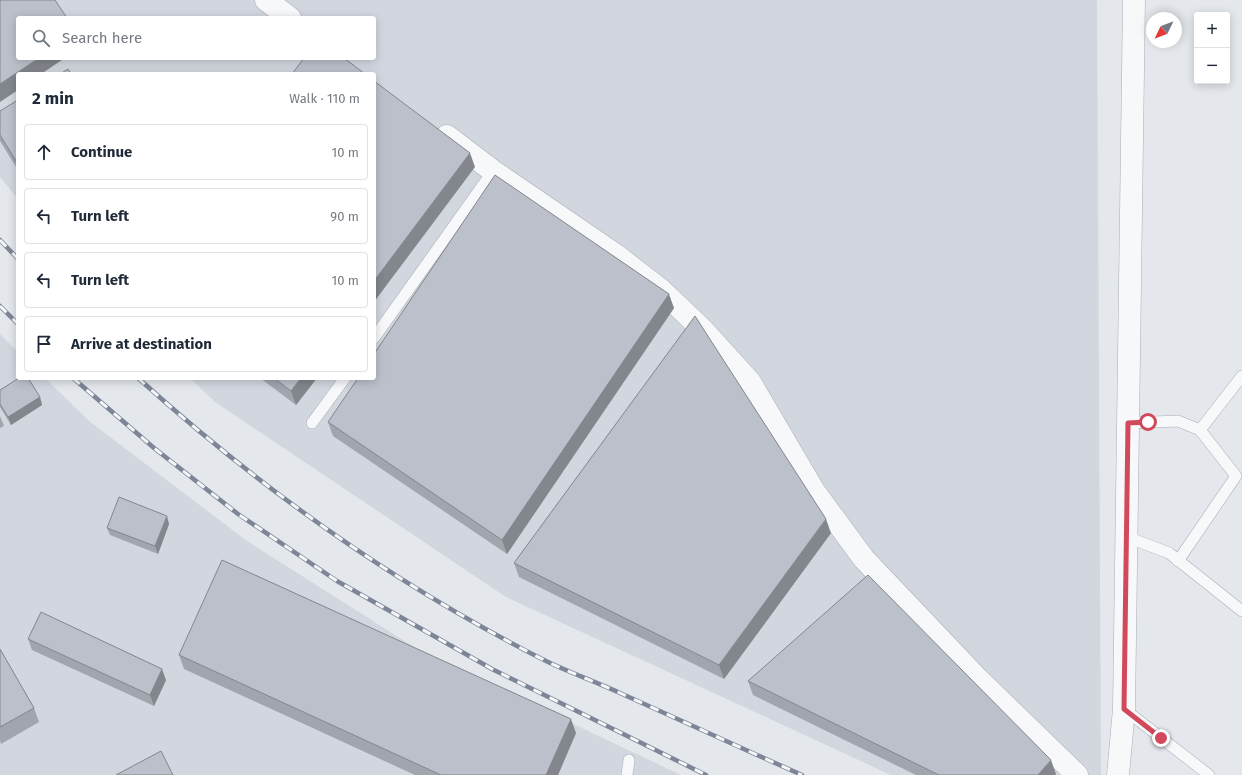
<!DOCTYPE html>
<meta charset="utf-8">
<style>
:root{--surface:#fff;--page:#f6f6f7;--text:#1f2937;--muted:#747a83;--line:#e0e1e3}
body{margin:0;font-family:"Fira Sans",sans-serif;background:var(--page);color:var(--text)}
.controls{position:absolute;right:12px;top:12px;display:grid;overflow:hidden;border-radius:4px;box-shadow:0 2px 10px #0003}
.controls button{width:36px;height:36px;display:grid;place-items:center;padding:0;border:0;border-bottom:1px solid var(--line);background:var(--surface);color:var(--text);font:20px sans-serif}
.compass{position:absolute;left:1146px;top:12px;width:36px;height:36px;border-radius:50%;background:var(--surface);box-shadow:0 2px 10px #0003;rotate:227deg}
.stop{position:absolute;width:12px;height:12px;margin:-9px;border:3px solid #d1495b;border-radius:50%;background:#fff}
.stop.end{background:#d1495b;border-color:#fff;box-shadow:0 1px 4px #0008}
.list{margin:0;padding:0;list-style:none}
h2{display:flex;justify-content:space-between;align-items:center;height:52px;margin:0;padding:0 16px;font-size:17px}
h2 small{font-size:13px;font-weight:400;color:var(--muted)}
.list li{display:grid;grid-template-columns:26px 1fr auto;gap:12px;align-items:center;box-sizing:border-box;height:56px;margin:0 8px 8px;padding:0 8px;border:1px solid var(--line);border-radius:4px}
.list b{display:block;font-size:15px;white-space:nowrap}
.list em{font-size:13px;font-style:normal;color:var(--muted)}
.icon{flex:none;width:22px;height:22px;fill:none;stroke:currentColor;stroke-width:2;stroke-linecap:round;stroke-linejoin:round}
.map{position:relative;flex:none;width:1242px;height:775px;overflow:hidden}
.search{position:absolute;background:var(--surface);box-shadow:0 2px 10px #0003;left:16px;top:16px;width:360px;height:44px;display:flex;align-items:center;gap:10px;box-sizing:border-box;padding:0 14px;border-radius:4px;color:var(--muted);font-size:15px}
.panel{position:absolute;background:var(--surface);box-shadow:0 2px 10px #0003;left:16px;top:72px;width:360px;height:308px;border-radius:4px}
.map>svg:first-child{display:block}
</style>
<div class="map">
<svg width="1242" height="775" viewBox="0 0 1242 775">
<rect width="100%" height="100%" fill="#e4e7ec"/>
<g fill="#d2d6de" fill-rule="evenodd">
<path d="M0,0H1097L1101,775H891L506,597L215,402L190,378H374V74H18V199L0,177ZM18,18H374V58H18Z"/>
<polygon points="0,334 18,352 18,378 45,378 89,421 247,541 425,654 681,775 0,775"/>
</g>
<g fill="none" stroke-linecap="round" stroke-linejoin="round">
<defs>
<g id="service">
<polyline points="374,338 493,171"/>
<polyline points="312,423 345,378"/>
<polyline points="1128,423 1178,421 1200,430 1242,376"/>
<polyline points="1127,537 1169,553 1242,611"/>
<polyline points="1178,561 1236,476 1200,430"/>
<polyline points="1124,709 1209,775"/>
<polyline points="627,775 629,760"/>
</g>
<g id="minor">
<polyline points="266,0 290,18"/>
<polyline points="447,136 493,171 616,255 661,290 702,329 750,382 814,491 864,559 978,679 1077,775"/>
</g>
<polyline id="tertiary" points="1118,775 1124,709 1134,0"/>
</defs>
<use href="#service" stroke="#a9aeb7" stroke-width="12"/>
<use href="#minor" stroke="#a9aeb7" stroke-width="23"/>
<use href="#tertiary" stroke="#a9aeb7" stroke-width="23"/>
<use href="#service" stroke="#f7f8fa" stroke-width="11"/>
<use href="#minor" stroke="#f7f8fa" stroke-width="22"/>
<use href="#tertiary" stroke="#f7f8fa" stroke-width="22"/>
<defs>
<g id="rail">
<polyline points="0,240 18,259"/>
<polyline points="0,306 18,324"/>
<polyline points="73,378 154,448 238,514 337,581 492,669 706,775"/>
<path d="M138,378C262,490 399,587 548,662C571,673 596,682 620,693C680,720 741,748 802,775"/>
</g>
</defs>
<use href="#rail" stroke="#7d8696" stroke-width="4.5"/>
<use href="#rail" stroke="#f4f6f9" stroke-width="3" stroke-dasharray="9" stroke-linecap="butt"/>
</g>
<g fill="#a1a5ae">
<polygon points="18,100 18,170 0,141 0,111"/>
<polygon points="674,308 507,554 333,436 328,422"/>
<polygon points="260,378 317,378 296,405"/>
<polygon points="0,390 40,397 42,405 11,425 0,407"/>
<polygon points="0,416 4,426 0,428"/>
<polygon points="169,524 158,554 110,535 107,528"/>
<polygon points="831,533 724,679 519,577 514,563"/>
<polygon points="28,639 166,680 154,706 32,650"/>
<polygon points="0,649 34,708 39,722 1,744 0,741"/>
<polygon points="179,655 576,733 558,775 415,775 184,669"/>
<polygon points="748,681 1056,774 1055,775 916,775 753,695"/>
</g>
<g fill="#83868d">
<polygon points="39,58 65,58 41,74 18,74 18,90 0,102 0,84"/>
<polygon points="470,153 475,167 374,302 374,281"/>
<polygon points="669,294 674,308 507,554 502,540"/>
<polygon points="301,378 317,378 296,405 291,391"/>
<polygon points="40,397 42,405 11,425 8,417"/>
<polygon points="167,516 169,524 158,554 155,546"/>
<polygon points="826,519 831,533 724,679 719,665"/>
<polygon points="162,669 166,680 154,706 150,695"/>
<polygon points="571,719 576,733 558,775 546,775"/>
<polygon points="1051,760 1056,774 1055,775 1038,775"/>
</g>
<g fill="#bbc0ca" stroke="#83868d">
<polygon points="0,0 55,0 67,18 18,18 18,58 39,58 0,84"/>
<polygon points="304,58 344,58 365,74 292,74"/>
<polygon points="68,69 71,74 60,74"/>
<polygon points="374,81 470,153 374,281"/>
<polygon points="18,100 18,164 0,135 0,111"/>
<polygon points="495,175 669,294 502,540 328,422 358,378 374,378 374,354"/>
<polygon points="695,316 826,519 719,665 514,563"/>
<polygon points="19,378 28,378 40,397 8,417 0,404 0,390"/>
<polygon points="274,378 301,378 291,391"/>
<polygon points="119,497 167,516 155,546 107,528"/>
<polygon points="222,560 571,719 546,775 441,775 179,655"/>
<polygon points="868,575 1051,760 1038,775 939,775 748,681"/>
<polygon points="41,612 162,669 150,695 28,639"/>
<polygon points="0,649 34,708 0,727"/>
<polygon points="161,751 173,775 116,775"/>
</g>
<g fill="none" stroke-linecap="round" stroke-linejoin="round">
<polyline stroke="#d1495b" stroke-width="5" points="1148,422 1128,423 1124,709 1161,738"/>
</g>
</svg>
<div class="controls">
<button>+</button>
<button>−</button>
</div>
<svg class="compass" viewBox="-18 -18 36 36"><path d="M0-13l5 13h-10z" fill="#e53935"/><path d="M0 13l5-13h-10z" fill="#747a83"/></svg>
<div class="stop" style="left:1148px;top:422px"></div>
<div class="stop end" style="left:1161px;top:738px"></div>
<div class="search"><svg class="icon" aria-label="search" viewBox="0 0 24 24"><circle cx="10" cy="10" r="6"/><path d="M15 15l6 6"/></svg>Search here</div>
<section class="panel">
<h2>2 min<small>Walk · 110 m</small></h2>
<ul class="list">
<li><svg class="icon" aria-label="ahead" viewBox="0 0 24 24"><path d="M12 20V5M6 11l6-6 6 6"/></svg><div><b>Continue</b></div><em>10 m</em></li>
<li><svg class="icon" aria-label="left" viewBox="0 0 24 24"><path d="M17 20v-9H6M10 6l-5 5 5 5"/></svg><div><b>Turn left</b></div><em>90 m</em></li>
<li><svg class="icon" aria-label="left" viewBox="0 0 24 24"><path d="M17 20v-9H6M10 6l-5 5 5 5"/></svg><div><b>Turn left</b></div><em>10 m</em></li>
<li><svg class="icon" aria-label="arrive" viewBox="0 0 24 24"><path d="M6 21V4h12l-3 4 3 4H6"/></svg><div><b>Arrive at destination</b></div></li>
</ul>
</section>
</div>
